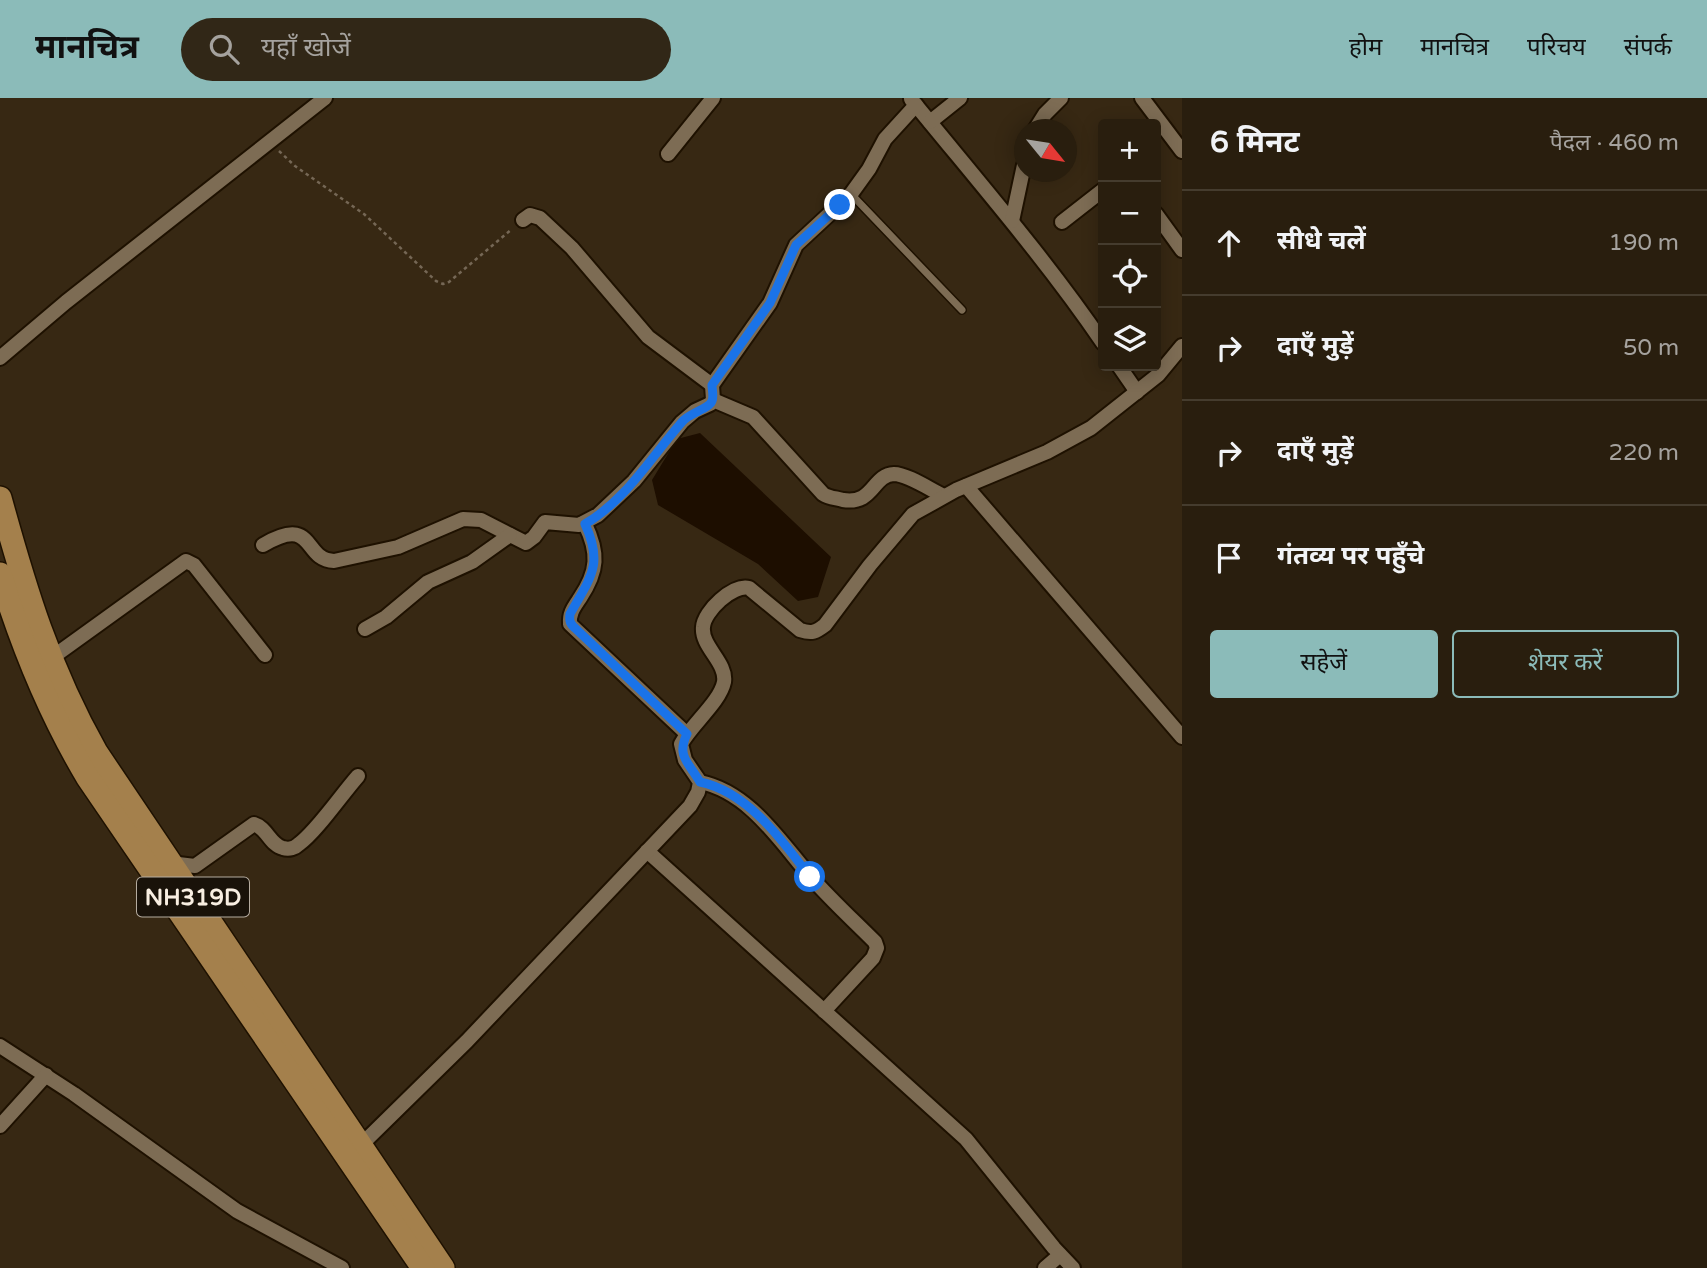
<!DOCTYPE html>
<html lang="hi">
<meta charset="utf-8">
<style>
:root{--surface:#291e0e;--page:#312717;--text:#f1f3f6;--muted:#a5a29e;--line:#453c2e;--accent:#8bbbb9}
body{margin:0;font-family:"Varela Round","Noto Sans Devanagari",sans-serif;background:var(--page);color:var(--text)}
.controls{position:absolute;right:21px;top:21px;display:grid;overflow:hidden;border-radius:7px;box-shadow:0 4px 18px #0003}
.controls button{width:63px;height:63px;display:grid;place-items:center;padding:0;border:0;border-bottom:2px solid var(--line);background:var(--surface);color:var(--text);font:35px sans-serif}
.compass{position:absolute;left:1014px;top:21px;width:63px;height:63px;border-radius:50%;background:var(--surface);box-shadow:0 4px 18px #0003;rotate:120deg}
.stop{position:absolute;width:21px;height:21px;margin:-16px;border:5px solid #1a73e8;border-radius:50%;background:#fff}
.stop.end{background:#1a73e8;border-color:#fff;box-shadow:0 2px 7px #0008}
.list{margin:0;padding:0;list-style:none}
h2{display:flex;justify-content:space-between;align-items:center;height:91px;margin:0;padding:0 28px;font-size:30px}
h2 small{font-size:23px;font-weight:400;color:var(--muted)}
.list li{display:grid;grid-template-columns:46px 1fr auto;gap:21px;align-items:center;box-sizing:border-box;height:105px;padding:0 28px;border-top:2px solid var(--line)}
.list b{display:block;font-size:26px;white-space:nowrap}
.list em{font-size:23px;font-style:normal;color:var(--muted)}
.actions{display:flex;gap:14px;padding:21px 28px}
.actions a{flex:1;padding:16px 0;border:2px solid var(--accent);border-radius:7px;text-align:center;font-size:24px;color:var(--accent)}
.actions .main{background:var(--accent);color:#111}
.icon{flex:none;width:38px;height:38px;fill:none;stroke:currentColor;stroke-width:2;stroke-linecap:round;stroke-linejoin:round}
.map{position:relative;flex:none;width:1182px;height:1170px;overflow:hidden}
header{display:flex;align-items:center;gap:42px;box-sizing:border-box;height:98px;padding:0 35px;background:var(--accent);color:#111}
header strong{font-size:33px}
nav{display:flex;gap:38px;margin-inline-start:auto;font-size:24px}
.search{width:490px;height:63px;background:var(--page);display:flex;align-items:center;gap:18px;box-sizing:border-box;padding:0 24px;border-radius:38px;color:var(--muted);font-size:26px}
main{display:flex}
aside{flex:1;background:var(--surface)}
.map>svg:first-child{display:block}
</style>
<header>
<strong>मानचित्र</strong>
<div class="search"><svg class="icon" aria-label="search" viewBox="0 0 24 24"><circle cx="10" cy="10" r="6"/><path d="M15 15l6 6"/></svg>यहाँ खोजें</div>
<nav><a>होम</a><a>मानचित्र</a><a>परिचय</a><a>संपर्क</a></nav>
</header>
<main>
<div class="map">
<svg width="1182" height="1170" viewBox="0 0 1182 1170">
<rect width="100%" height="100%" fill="#372813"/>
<polygon fill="#1d0e00" points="700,335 831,459 818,499 798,503 758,466 658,407 652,382 677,341"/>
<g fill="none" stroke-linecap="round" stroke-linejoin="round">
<defs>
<polyline id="service" points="851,96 962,212"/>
<g id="minor">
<polyline points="1142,0 1182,53"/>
<path d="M911,1C976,81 1045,160 1103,245"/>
<polyline points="930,24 960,0"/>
<polyline points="1035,32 1045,16 1061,0"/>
<polyline points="668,56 713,0"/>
<polyline points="1156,116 1182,152"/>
<polyline points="523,122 530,117 540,120 572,150 648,239 712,287"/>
<polyline points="1012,123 1024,67"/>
<polyline points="1062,124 1103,92"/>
<polyline points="0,260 66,204 325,0"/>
<polyline points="1119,268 1137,294"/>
<path d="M713,302L753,319L823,396C829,400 836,400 843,402C874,407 872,377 894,376C907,376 931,392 944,398"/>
<polyline points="966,388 1182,639"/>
<path d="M585,426C599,455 598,473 580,500C574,509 569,515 570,526L687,636"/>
<path d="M263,447C316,416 302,462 334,463L398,449L463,421L481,422L526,445L534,439L545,424L579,427L598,417L634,383L682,324L695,313L710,306L713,302L712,287L770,205L796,147L851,96L869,71L885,41L916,7"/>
<polyline points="365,531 386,519 428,484 472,464 510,437"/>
<polyline points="50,561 186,463 194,467 265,557"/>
<path d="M700,684C749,694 779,742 810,778C830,801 853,822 875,844L877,850L873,860L824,913"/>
<polyline points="647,753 966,1041 1054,1150 1073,1170"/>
<path d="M170,765L195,768L254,726C267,730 270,747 283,750C289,752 295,750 299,746C316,734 342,696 358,678"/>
<polyline points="0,948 74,996 237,1113 342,1170"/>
<polyline points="0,1028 46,977"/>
<path d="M361,1047L467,943L690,708L698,694L700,684L685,662L681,646C691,627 720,604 724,584C727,564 701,549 703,529C704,513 733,486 749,490L800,532C812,536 816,534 825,527L870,467L913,416L956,392L1047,354L1091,330L1158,277L1182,248"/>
<polyline points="1045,1170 1060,1157"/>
</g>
<g id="trunk">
<path d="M0,400C25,491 49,571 96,654L443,1170"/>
<path d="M0,476C22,548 49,615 88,680L423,1170"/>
</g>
</defs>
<use href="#service" stroke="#1e1100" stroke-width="10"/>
<use href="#minor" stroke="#1e1100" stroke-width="18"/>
<use href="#trunk" stroke="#1e1100" stroke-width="26"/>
<polyline stroke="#756755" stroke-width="2.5" stroke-dasharray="3.5 3.5" stroke-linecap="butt" points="279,53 295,68 364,116 436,183 443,186 449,184 512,131"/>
<use href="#service" stroke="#7d6c54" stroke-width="7"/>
<use href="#minor" stroke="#7d6c54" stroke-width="14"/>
<use href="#trunk" stroke="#a4804c" stroke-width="23"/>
</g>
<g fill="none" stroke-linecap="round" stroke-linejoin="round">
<path stroke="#1a73e8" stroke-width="9" d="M810,779C782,742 748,694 700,684C689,665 676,658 687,636L576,531C570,526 569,523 570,516C590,480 604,467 585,426C626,402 651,359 682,324C689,315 709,311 712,303C714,299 712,291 712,287L770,205L796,147L840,107"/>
</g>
<g text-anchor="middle" stroke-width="6" stroke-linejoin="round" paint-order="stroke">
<rect fill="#191209" stroke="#b5aca0" stroke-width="2" x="137" y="779.5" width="112" height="39" rx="5"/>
<g font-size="23" font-weight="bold" fill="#f8eee1">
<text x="193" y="807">NH319D</text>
</g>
</g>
</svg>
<div class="controls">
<button>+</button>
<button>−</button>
<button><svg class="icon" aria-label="locate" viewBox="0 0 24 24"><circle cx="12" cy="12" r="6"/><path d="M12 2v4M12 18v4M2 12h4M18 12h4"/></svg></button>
<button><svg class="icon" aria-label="layers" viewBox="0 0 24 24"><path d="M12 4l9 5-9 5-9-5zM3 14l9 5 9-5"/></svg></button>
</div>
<svg class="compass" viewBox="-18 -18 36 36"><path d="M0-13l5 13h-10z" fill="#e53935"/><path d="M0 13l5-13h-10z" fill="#a5a29e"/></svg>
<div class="stop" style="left:810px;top:779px"></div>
<div class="stop end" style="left:840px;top:107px"></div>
</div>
<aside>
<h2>6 मिनट<small>पैदल · 460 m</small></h2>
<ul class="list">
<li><svg class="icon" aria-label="ahead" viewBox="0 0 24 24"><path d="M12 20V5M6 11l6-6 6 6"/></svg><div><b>सीधे चलें</b></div><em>190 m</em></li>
<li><svg class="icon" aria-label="right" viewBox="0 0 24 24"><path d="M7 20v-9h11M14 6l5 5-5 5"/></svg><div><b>दाएँ मुड़ें</b></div><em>50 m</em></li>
<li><svg class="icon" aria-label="right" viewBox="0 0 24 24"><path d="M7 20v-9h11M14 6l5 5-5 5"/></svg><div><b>दाएँ मुड़ें</b></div><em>220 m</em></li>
<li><svg class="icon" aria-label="arrive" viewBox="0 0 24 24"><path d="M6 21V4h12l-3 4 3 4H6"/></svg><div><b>गंतव्य पर पहुँचे</b></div></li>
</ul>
<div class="actions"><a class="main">सहेजें</a><a>शेयर करें</a></div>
</aside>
</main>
